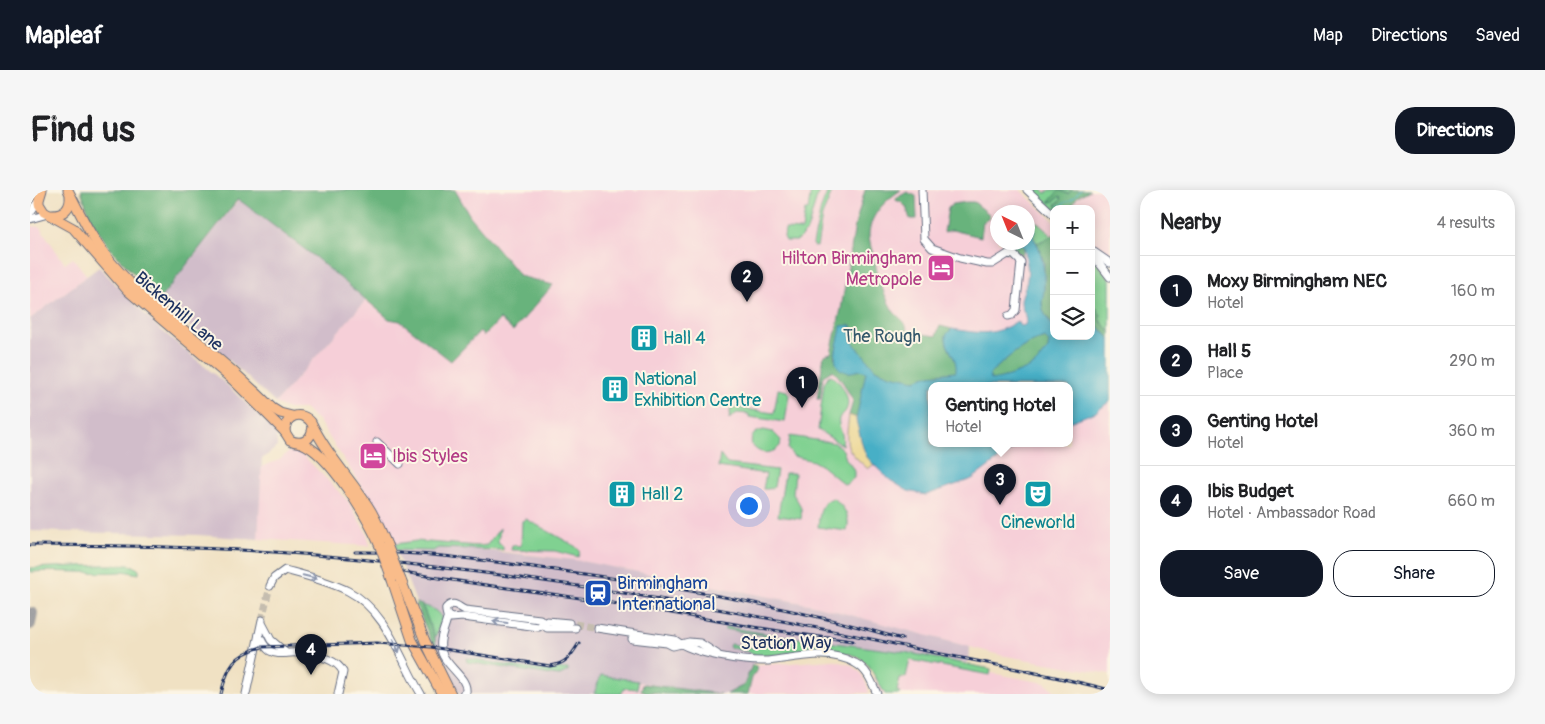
<!DOCTYPE html>
<meta charset="utf-8">
<style>
:root{--surface:#fff;--page:#f6f6f6;--text:#202124;--muted:#757577;--line:#e0e0e0;--accent:#111827}
body{margin:0;font-family:Pangolin,sans-serif;background:var(--page);color:var(--text)}
.controls{position:absolute;right:15px;top:15px;display:grid;overflow:hidden;border-radius:10px;box-shadow:0 2px 12px #0003}
.controls button{width:45px;height:45px;display:grid;place-items:center;padding:0;border:0;border-bottom:1px solid var(--line);background:var(--surface);color:var(--text);font:25px sans-serif}
.compass{position:absolute;left:960px;top:15px;width:45px;height:45px;border-radius:50%;background:var(--surface);box-shadow:0 2px 12px #0003;rotate:317deg}
.you{position:absolute;left:718px;top:315px;width:18px;height:18px;margin:-12px;border:4px solid #fff;border-radius:50%;background:#1a73e8;box-shadow:0 0 0 8px #1a73e833}
.badge{display:grid;place-items:center;width:32px;height:32px;border-radius:50%;background:var(--accent);color:#fff;font-size:16px;font-weight:700}
.pin{position:absolute;translate:-50% -41px;filter:drop-shadow(0 1px 2px #0008)}
.pin::after{content:'';position:absolute;top:26px;width:18px;height:15px;background:inherit;clip-path:polygon(0 0,100% 0,50% 100%)}
.popup{position:absolute;left:898px;top:192px;width:145px;height:65px;box-sizing:border-box;display:grid;place-content:center;border-radius:10px;background:var(--surface);filter:drop-shadow(0 1px 4px #0005);font-size:16px;white-space:nowrap;color:var(--muted)}
.popup b{font-size:19px;color:var(--text)}
.popup::after{content:'';position:absolute;left:50%;top:100%;margin-left:-10px;border:10px solid transparent;border-top-color:var(--surface)}
.list{margin:0;padding:0;list-style:none}
h2{display:flex;justify-content:space-between;align-items:center;height:65px;margin:0;padding:0 20px;font-size:21px}
h2 small{font-size:16px;font-weight:400;color:var(--muted)}
.list li{display:grid;grid-template-columns:32px 1fr auto;gap:15px;align-items:center;box-sizing:border-box;height:70px;padding:0 20px;border-top:1px solid var(--line)}
.list b{display:block;font-size:19px;white-space:nowrap}
.list p{margin:0;font-size:16px;white-space:nowrap;color:var(--muted)}
.list em{font-size:16px;font-style:normal;color:var(--muted)}
.actions{display:flex;gap:10px;padding:15px 20px}
.actions a{flex:1;padding:11px 0;border:1px solid var(--accent);border-radius:20px;text-align:center;font-size:18px;color:var(--accent)}
.actions .main{background:var(--accent);color:#fff}
.icon{flex:none;width:28px;height:28px;fill:none;stroke:currentColor;stroke-width:2;stroke-linecap:round;stroke-linejoin:round}
.map{position:relative;flex:none;width:1080px;height:504px;overflow:hidden;border-radius:20px}
header{display:flex;align-items:center;gap:30px;box-sizing:border-box;height:70px;padding:0 25px;background:var(--accent);color:#fff}
header strong{font-size:24px}
nav{display:flex;gap:28px;margin-inline-start:auto;font-size:18px}
.intro{display:flex;align-items:center;justify-content:space-between;box-sizing:border-box;height:120px;padding:0 30px}
h1{margin:0;font-size:35px}
.button{padding:12px 22px;border-radius:20px;background:var(--accent);color:#fff;font-size:18px;font-weight:700}
main{display:flex;gap:30px;padding:0 30px}
aside{flex:1;background:var(--surface);border-radius:20px;box-shadow:0 2px 12px #0003}
.map>svg:first-child{display:block}
</style>
<header>
<strong>Mapleaf</strong>
<nav><a>Map</a><a>Directions</a><a>Saved</a></nav>
</header>
<div class="intro"><h1>Find us</h1><a class="button">Directions</a></div>
<main>
<div class="map">
<svg width="1080" height="504" viewBox="0 0 1080 504">
<rect width="100%" height="100%" fill="#fcf5e5"/>
<filter id="ink" filterUnits="userSpaceOnUse"><feTurbulence type="fractalNoise" baseFrequency=".02" numOctaves="2"/><feDisplacementMap in="SourceGraphic" scale="10" xChannelSelector="R" yChannelSelector="G"/><feConvolveMatrix kernelMatrix="1 2 1 2 8 2 1 2 1" color-interpolation-filters="sRGB"/></filter>
<filter id="wash" filterUnits="userSpaceOnUse"><feTurbulence type="fractalNoise" baseFrequency=".0096" numOctaves="4" result="noise"/><feDisplacementMap in="SourceGraphic" scale="20" xChannelSelector="R" yChannelSelector="G"/><feGaussianBlur stdDeviation="1.12" result="paint"/><feColorMatrix in="noise" values="0 0 0 0 0 0 0 0 0 0 0 0 0 0 0 0 0 1.4 0 .05"/><feComposite in="paint" operator="in"/></filter>
<g filter="url(#wash)">
<rect width="100%" height="100%" fill="#f0e1c3"/>
<g fill="#f6cfd8" fill-rule="evenodd">
<path d="M425,0H990L1024,31V146H1061V65L1080,89V484L970,465L783,415L545,370L389,351L365,359L355,334L332,297L288,230L274,219H258L245,213L336,110L359,129L370,131L450,141L455,145L470,128L482,141L497,89L490,86L440,26ZM968,22H998V52H968ZM901,196H1039V254H901Z"/>
<polygon points="1002,0 1080,0 1080,65 1061,54 1061,19 1024,20"/>
<polygon points="2,36 10,37 35,74 43,68 57,86 0,129 0,37"/>
<polygon points="260,261 269,261 318,311 337,344 340,356 228,349 231,277 249,270"/>
<polygon points="863,465 1015,493 1029,504 851,504 844,488"/>
<polygon points="802,470 821,475 831,483 837,495 839,503 699,504 720,476"/>
<polygon points="572,486 681,504 565,504"/>
</g>
<g fill="#d1bdca">
<polygon points="209,9 285,67 336,110 245,213 198,169 129,110"/>
<polygon points="69,77 124,134 197,195 246,243 247,257 232,269 228,349 167,345 0,341 0,129"/>
<polygon points="393,358 443,359 545,370 783,415 940,457 937,473 751,446 725,466 723,476 720,476 716,496 699,504 681,504 572,486 565,504 430,504 409,472 366,360"/>
</g>
<g fill="#80d191" stroke="#4e8078">
<polygon points="781,0 789,0 777,41 767,51 756,51 754,47 755,39 772,40 775,20 778,20"/>
<polygon points="798,0 803,0 792,26 787,57 784,56 783,54 791,18"/>
<polygon points="1003,0 1012,0 1016,3 1020,0 1041,0 1038,4 1029,0 1023,12 1030,6 1031,9 1026,14 1028,19 1024,19"/>
<polygon points="998,24 1022,46 1007,53 1003,47 1005,41 998,35"/>
<polygon points="1061,65 1080,89 1080,142 1069,129 1068,120 1061,112"/>
<path d="M801,185C810,190 821,208 817,218C816,222 812,225 809,228C807,238 815,243 812,255L788,240L794,194L798,186Z"/>
<polygon points="748,199 757,201 759,205 755,232 719,227 719,224 707,223 699,229 701,217 744,223"/>
<path d="M734,240L743,242L751,250L750,256C742,265 729,265 722,255C719,246 726,241 734,240Z"/>
<polygon points="760,246 805,253 813,260 816,269 824,280 824,288 815,295 792,276 783,271 763,266 758,259"/>
<polygon points="690,265 697,274 747,280 744,297 739,299 733,299 736,284 688,277"/>
<path d="M755,283H765L763,304C769,313 773,317 771,329L748,326Z"/>
<path d="M803,308C814,317 821,326 817,341L788,337C790,323 789,313 803,308Z"/>
<polygon points="496,329 545,356 550,361 548,367 525,361 481,360 482,355 491,356 492,331"/>
<polygon points="470,338 468,353 473,356 473,360 408,358 403,361 366,360 365,354 386,351 448,356 457,355"/>
<path d="M72,375H99L104,376L109,380V384L93,381L92,382C61,384 31,380 0,382V378Z"/>
<path d="M392,415C401,418 408,420 412,429L405,448Z"/>
<polygon points="696,437 743,445 742,453 751,446 874,462 961,479 960,485 880,470 876,487 870,488 867,501 871,504 855,504 839,476 829,467 820,464 782,459 747,465 725,466 719,462 699,457 700,454 724,458 734,445 694,439"/>
<path d="M436,468C461,472 486,478 511,480C520,481 529,478 538,479V481L528,486L437,472Z"/>
<polygon points="571,485 608,491 608,499 595,498 591,504 564,504"/>
</g>
<g fill="#68b37b" stroke="#42716c">
<polygon points="51,0 425,0 440,26 490,86 523,95 483,141 470,129 454,146 450,141 421,171 370,131 359,129 285,67 208,9 129,110 81,60 60,28"/>
<path d="M835,0H871C856,10 839,25 839,46C840,54 843,64 845,72C848,88 854,105 862,119C869,131 875,126 878,144L884,143L906,146L910,136L922,139L916,145C915,160 927,165 927,182L900,185L885,190L860,185L845,179L821,150V135L812,136L804,167L818,182L831,180L836,182L827,228L819,225L823,211L812,191L803,180L793,186L790,209H787L794,165L801,163L811,119L825,35Z"/>
<polygon points="1029,0 1038,4 1041,0 1060,0 1047,7 1044,12 1044,14 1040,19 1028,19 1026,15 1031,9 1030,6 1023,12 1019,12"/>
<polygon points="877,2 886,6 887,29 880,29 876,17 870,11 867,11 865,9"/>
<polygon points="936,12 944,12 959,24 960,28 953,32 951,47 922,40 914,42 918,18 923,14"/>
<polygon points="1024,44 1024,137 1013,121 1012,112 1014,100 1014,72 1007,53 1017,49"/>
<polygon points="972,53 982,53 984,56 991,55 994,58 992,66 986,61 976,62 972,61"/>
<polygon points="1061,112 1071,125 1069,129 1080,142 1080,149 1067,134 1061,132"/>
<path d="M1015,148L1019,152L1018,160C1012,164 1010,170 1005,174C997,181 972,189 961,190L959,185C975,169 993,153 1015,148Z"/>
<polygon points="386,413 392,415 405,448 406,455 403,455 386,415"/>
<polygon points="722,475 726,476 727,480 722,488 718,504 697,504 714,495"/>
<polygon points="613,494 690,504 635,504 620,502 619,504 616,504 616,502 611,500"/>
</g>
<path fill="#eeda9e" stroke="#84847e" d="M819,225L827,228L837,267L844,274L838,279C814,257 815,257 819,225Z"/>
<path fill="#47afc6" stroke="#316f92" fill-rule="evenodd" d="M998,35L1005,41L1003,47C1013,62 1015,80 1014,99C1014,104 1012,109 1012,114C1013,128 1024,132 1024,146H1061V132L1066,134L1080,149V211L1066,222L1039,232V196H901V254H993L980,261L942,289L896,305L878,301L860,290L845,276L837,267L833,257L826,230L836,182C829,178 824,183 817,182C795,178 811,148 811,136L821,135V150L845,179L860,185L885,190L900,185L926,182C928,165 915,160 916,145L922,139C949,143 964,147 987,131L990,136L995,135L997,128C986,109 993,108 997,90C999,79 996,68 994,57L991,55L984,56L982,53L998,52ZM1015,148L1019,152L1018,159C1012,164 1010,170 1005,174C997,181 971,189 961,190L959,185C975,169 993,153 1015,148Z"/>
<g fill="none" stroke-linecap="round" stroke-linejoin="round">
<polyline stroke="#47afc6" stroke-width="1" points="1029,16 1042,9 1051,0"/>
<polyline stroke="#868890" stroke-width="12" points="0,434 2,423"/>
</g>
</g>
<g filter="url(#ink)">
<g fill="none" stroke-linecap="round" stroke-linejoin="round">
<g stroke="#c5bdaf" stroke-width="7" stroke-dasharray="7 3.5" stroke-linecap="butt">
<polyline points="232,430 240,396"/>
<polyline points="545,434 567,438"/>
</g>
<defs>
<g id="minor">
<polyline points="892,0 894,49 902,58 930,68 957,74 962,74 978,64 984,65 991,72 986,120 982,125 978,126"/>
<polyline points="997,0 1024,25"/>
<polyline points="0,23 9,10"/>
<polyline points="0,29 18,24"/>
<polyline points="1063,62 1066,69 1080,87"/>
<polyline points="1064,62 1080,73"/>
<polyline points="347,252 370,274"/>
<path d="M240,396L244,388L255,380C277,386 298,391 318,401C357,421 370,469 391,504"/>
<polyline points="418,426 421,428 433,427 509,437 517,431 539,433"/>
<polyline points="232,433 241,450 256,463"/>
<path d="M567,438L645,450C663,464 714,472 738,471C766,468 799,458 825,473C837,479 842,492 847,504"/>
<path d="M229,445C232,451 234,457 240,461C248,466 258,462 267,463C281,464 306,467 313,482L308,504"/>
<polyline points="602,449 637,453 643,456 659,452 670,453 687,464"/>
<polyline points="216,504 232,430"/>
<path d="M433,504L436,502C438,488 417,477 412,463C408,450 414,441 417,429C418,425 415,423 416,418C423,410 428,417 435,420L510,429L517,438H545"/>
</g>
<g id="major">
<polyline points="12,0 9,10 9,14 14,22 43,38 97,100 204,191 255,242"/>
<path d="M38,0C51,25 62,50 81,72C109,105 144,131 177,159C199,177 221,197 242,218L250,223L262,226"/>
<path d="M22,25C34,25 41,18 40,6"/>
<path d="M283,236C282,250 272,256 260,250L255,242C255,225 271,220 281,232C296,263 319,287 338,316C346,328 351,341 357,355"/>
<path d="M271,253C299,263 337,327 349,354"/>
<polyline points="362,390 382,450 412,504"/>
<polyline points="371,390 395,451 421,504"/>
</g>
</defs>
<use href="#minor" stroke="#666d81" stroke-width="9"/>
<use href="#major" stroke="#666d81" stroke-width="11"/>
<use href="#minor" stroke="#fff" stroke-width="7"/>
<use href="#major" stroke="#f9bc8a" stroke-width="9"/>
<defs>
<g id="rail">
<path d="M0,355C110,355 220,358 329,369C519,387 706,419 892,460C955,473 1018,484 1080,500"/>
<path d="M325,362C392,361 459,371 525,380C642,396 759,416 872,449"/>
<path d="M359,379C431,394 503,400 576,412C658,425 740,442 823,451"/>
<path d="M191,504C197,478 204,464 232,457L347,453L401,457L520,476C536,474 541,466 549,453"/>
</g>
</defs>
<use href="#rail" stroke="#1b2f5e" stroke-width="3"/>
<use href="#rail" stroke="#fcf5e5" stroke-width="1" stroke-dasharray="4" stroke-linecap="butt"/>
<defs>
<g id="major-bridge">
<polyline points="349,354 362,390"/>
<polyline points="357,355 371,390"/>
</g>
</defs>
<use href="#major-bridge" stroke="#666d81" stroke-width="11" stroke-linecap="butt"/>
<use href="#major-bridge" stroke="#f9bc8a" stroke-width="9"/>
</g>
<defs><path id="oneway-shaft" d="M-6 0H5M1.5-3L5.5 0L1.5 3" fill="none" stroke-width="1.6" stroke-linecap="round" stroke-linejoin="round" transform="scale(1.25)"/></defs>
<g stroke="#8d97ae">
<use href="#oneway-shaft" transform="translate(280 387) rotate(14)"/>
<use href="#oneway-shaft" transform="translate(470 432) rotate(-172)"/>
<use href="#oneway-shaft" transform="translate(366 456) rotate(64)"/>
</g>
</g>
<defs>
<symbol id="hotel-square" viewBox="-11 -11 22 22"><rect x="-9" y="-9" width="18" height="18" rx="4" fill="#d1479c" stroke="#fcf5e5"/><path d="M-6-4.5h1.5V1H6V5H4.5V3h-9V5H-6ZM-4 0a1.8 1.8 0 1 1 3.6 0ZM.5 0V-2.5h3Q6-2.5 6 0Z" fill="#fff"/></symbol>
<symbol id="building-square" viewBox="-11 -11 22 22"><rect x="-9" y="-9" width="18" height="18" rx="4" fill="#0f9aa8" stroke="#fcf5e5"/><path d="M-4-6H4V6H1V3H-1V6H-4ZM-2.5-4.3h1.7v1.8h-1.7ZM.8-4.3h1.7v1.8H.8ZM-2.5-1h1.7V.8h-1.7ZM.8-1h1.7V.8H.8Z" fill="#fff"/></symbol>
<symbol id="theatre-square" viewBox="-11 -11 22 22"><rect x="-9" y="-9" width="18" height="18" rx="4" fill="#0f9aa8" stroke="#fcf5e5"/><path d="M-5-5.5Q0-4 5-5.5V0Q5 5 0 6Q-5 5-5 0ZM-3.3-2.5H-1v1.5H-3.3ZM1-2.5H3.3v1.5H1ZM-2.8 1Q0 5.5 2.8 1Z" fill="#fff"/></symbol>
<symbol id="station-square" viewBox="-11 -11 22 22"><rect x="-9" y="-9" width="18" height="18" rx="4" fill="#1a4fb4" stroke="#fcf5e5"/><path d="M-3-6H3Q5-6 5-4V2Q5 4 3 4L4.5 6H3L1.5 4h-3L-3 6H-4.5L-3 4Q-5 4-5 2V-4Q-5-6-3-6ZM-3.5-4v3h7v-3ZM-3.5 1v1.5H-2V1ZM2 1v1.5H3.5V1Z" fill="#fff"/></symbol>
</defs>
<g fill-rule="evenodd">
<use href="#hotel-square" x="895" y="62" width="32" height="32"/>
<use href="#building-square" x="598" y="132" width="32" height="32"/>
<use href="#building-square" x="569" y="183" width="32" height="32"/>
<use href="#hotel-square" x="327" y="250" width="32" height="32"/>
<use href="#building-square" x="576" y="288" width="32" height="32"/>
<use href="#theatre-square" x="992" y="288" width="32" height="32"/>
<use href="#station-square" x="552" y="387" width="32" height="32"/>
</g>
<g text-anchor="middle" stroke-width="4" stroke-linejoin="round" paint-order="stroke">
<g font-size="18" fill="#b23c85" stroke="#fcf5e5" text-anchor="end">
<text x="892" y="74">Hilton Birmingham<tspan x="892" dy="21">Metropole</tspan></text>
<text x="362" y="272" text-anchor="start">Ibis Styles</text>
</g>
<g font-size="18" fill="#1b2f5e" stroke="#fcf5e5">
<text transform="translate(149 121) rotate(41)" y="6">Bickenhill Lane</text>
<text x="756" y="459">Station Way</text>
</g>
<g font-size="18" fill="#34586b" stroke="#fcf5e5">
<text x="852" y="152">The Rough</text>
</g>
<g font-size="18" fill="#0d838f" stroke="#fcf5e5" text-anchor="start">
<text x="633" y="154">Hall 4</text>
<text x="604" y="195">National<tspan x="604" dy="21">Exhibition Centre</tspan></text>
<text x="611" y="310">Hall 2</text>
<text x="1008" y="338" text-anchor="middle">Cineworld</text>
</g>
<g font-size="18" fill="#164399" stroke="#fcf5e5" text-anchor="start">
<text x="587" y="399">Birmingham<tspan x="587" dy="21">International</tspan></text>
</g>
</g>
</svg>
<div class="controls">
<button>+</button>
<button>−</button>
<button><svg class="icon" aria-label="layers" viewBox="0 0 24 24"><path d="M12 4l9 5-9 5-9-5zM3 14l9 5 9-5"/></svg></button>
</div>
<svg class="compass" viewBox="-18 -18 36 36"><path d="M0-13l5 13h-10z" fill="#e53935"/><path d="M0 13l5-13h-10z" fill="#757577"/></svg>
<div class="you"></div>
<div class="pin badge" style="left:772px;top:218px">1</div>
<div class="pin badge" style="left:717px;top:112px">2</div>
<div class="pin badge" style="left:970px;top:315px">3</div>
<div class="popup"><b>Genting Hotel</b>Hotel</div>
<div class="pin badge" style="left:281px;top:485px">4</div>
</div>
<aside>
<h2>Nearby<small>4 results</small></h2>
<ul class="list">
<li><span class="badge">1</span><div><b>Moxy Birmingham NEC</b><p>Hotel</p></div><em>160 m</em></li>
<li><span class="badge">2</span><div><b>Hall 5</b><p>Place</p></div><em>290 m</em></li>
<li><span class="badge">3</span><div><b>Genting Hotel</b><p>Hotel</p></div><em>360 m</em></li>
<li><span class="badge">4</span><div><b>Ibis Budget</b><p>Hotel · Ambassador Road</p></div><em>660 m</em></li>
</ul>
<div class="actions"><a class="main">Save</a><a>Share</a></div>
</aside>
</main>
